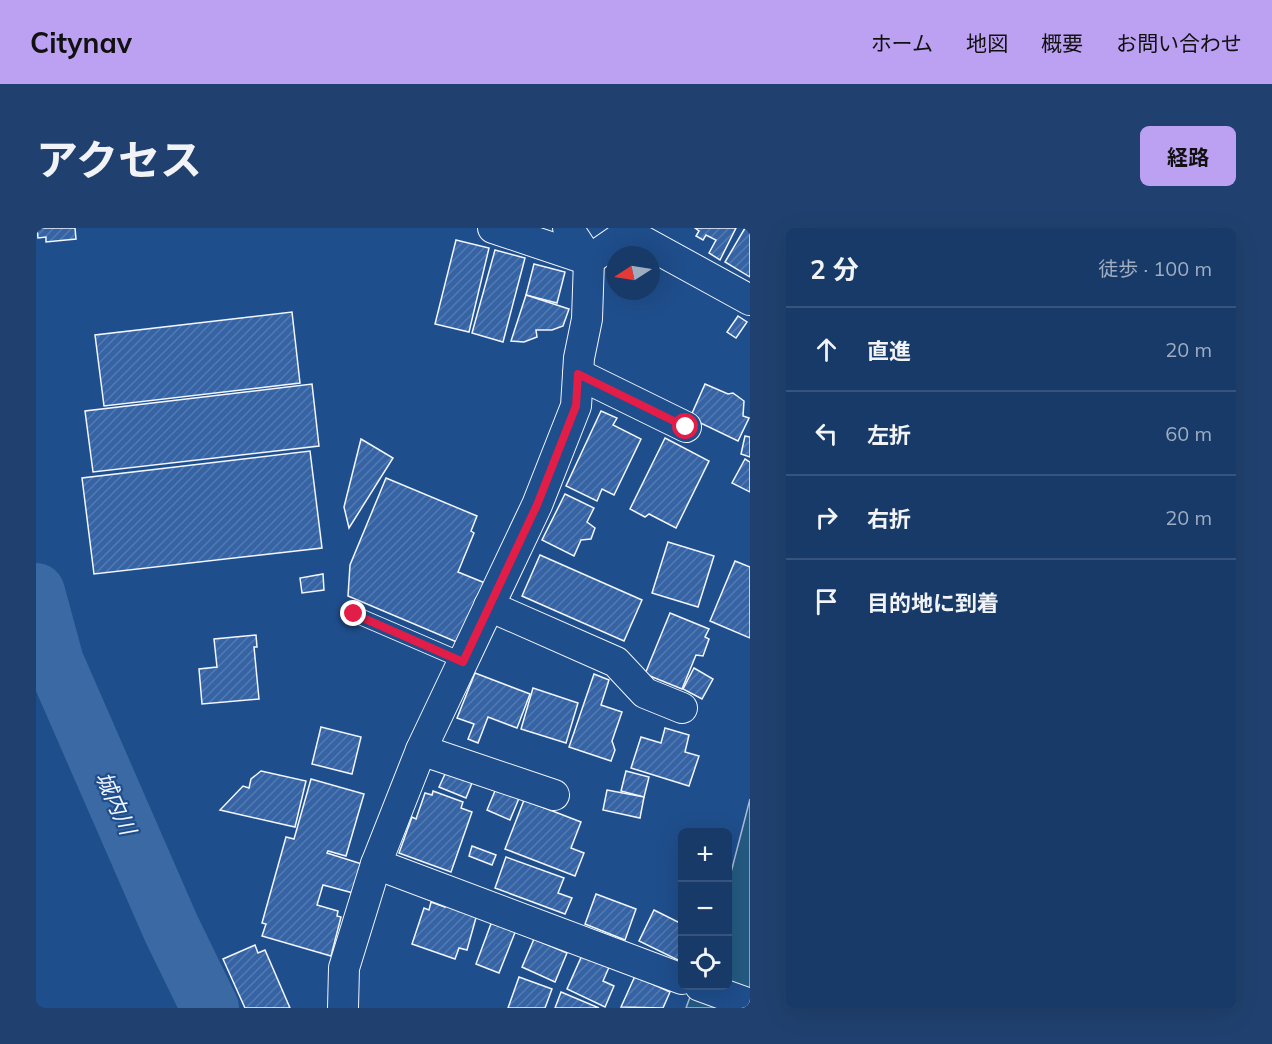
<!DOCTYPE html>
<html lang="ja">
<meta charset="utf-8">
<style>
:root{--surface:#173a69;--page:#20416f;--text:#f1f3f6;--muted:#9eadc0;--line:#36547d;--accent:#bca0f2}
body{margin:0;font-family:Mulish,"Noto Sans JP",sans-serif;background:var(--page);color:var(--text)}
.controls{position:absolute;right:18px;bottom:18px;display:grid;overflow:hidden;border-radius:9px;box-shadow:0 6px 24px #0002}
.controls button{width:54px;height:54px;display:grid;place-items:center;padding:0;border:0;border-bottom:2px solid var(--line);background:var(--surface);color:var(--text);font:30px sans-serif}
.compass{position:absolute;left:570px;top:18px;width:54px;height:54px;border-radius:50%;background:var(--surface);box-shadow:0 6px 24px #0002;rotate:258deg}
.stop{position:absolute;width:18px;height:18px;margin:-14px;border:4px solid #e11d48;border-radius:50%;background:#fff}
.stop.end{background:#e11d48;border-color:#fff;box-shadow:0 2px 6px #0008}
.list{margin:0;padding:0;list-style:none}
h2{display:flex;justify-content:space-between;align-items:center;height:78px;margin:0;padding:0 24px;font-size:26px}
h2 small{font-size:20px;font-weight:400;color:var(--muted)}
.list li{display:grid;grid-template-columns:39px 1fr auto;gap:18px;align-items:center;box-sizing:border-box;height:84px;padding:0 24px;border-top:2px solid var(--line)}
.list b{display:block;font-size:22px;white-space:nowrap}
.list em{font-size:20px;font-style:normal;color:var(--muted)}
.icon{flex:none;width:33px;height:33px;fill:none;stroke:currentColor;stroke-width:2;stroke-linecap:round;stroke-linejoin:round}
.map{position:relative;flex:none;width:714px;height:780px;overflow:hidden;border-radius:9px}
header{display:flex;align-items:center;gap:36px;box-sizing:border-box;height:84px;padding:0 30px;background:var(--accent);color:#111}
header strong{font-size:28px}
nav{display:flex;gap:33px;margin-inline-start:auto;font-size:21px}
.intro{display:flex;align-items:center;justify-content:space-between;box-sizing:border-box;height:144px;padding:0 36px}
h1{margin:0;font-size:42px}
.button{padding:15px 27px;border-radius:9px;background:var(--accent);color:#111;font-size:21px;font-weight:700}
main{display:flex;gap:36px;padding:0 36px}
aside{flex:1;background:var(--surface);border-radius:9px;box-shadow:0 6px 24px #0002}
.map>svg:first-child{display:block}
</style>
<header>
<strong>Citynav</strong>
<nav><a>ホーム</a><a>地図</a><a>概要</a><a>お問い合わせ</a></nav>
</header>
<div class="intro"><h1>アクセス</h1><a class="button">経路</a></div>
<main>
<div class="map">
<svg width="714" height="780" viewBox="0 0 714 780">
<defs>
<pattern id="building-hatch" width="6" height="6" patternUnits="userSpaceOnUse" patternTransform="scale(1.5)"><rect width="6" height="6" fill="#3563a3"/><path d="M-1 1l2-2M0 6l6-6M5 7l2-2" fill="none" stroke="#537ab1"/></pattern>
</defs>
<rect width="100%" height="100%" fill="#1f4e8c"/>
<polygon fill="#245a82" stroke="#a8bbd7" stroke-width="1.5" points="714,571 714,780 650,780 658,758 692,758 692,656"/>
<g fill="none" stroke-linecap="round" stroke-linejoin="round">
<polyline stroke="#3b69a3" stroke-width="58" points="0,364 19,434 135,700 174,780"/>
</g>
<g fill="url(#building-hatch)" stroke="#f2f6ff" stroke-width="1.5">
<polygon points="1,0 39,0 40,11 10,14 10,9 2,10"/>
<polygon points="659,0 700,0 684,32 673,25 680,12 670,7 667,12 660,8 663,3"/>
<polygon points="709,0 714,0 714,49 689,34"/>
<polygon points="420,12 453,20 433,104 399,96"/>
<polygon points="459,22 489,30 467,114 436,105"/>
<polygon points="498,36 529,44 521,75 490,67"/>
<polygon points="490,67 533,81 527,98 516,102 500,102 501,109 488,114 475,113"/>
<polygon points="256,84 264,155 68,178 59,107"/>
<polygon points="702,88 711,94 700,110 691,104"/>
<polygon points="276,156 283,218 57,244 49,183"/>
<polygon points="669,156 692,166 697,165 708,173 707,188 713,190 702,213 654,190"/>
<polygon points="565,183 581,190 577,197 605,211 578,267 566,261 561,273 530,258"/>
<polygon points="709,208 714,209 714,229 705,226"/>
<polygon points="629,210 673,233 640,300 613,286 609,289 594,281"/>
<polygon points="325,211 357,230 313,300 308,279"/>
<polygon points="274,223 286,320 58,346 46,250"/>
<polygon points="709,231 714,234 714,264 696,255"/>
<polygon points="350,250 441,288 435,303 438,305 422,344 449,355 423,415 312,368 314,337"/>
<polygon points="529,266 558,280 551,294 559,300 555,311 545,312 538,328 506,312"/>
<polygon points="632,314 678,328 662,379 616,365"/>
<polygon points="504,327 606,372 588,413 486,368"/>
<polygon points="699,333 714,339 714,410 674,393"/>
<polygon points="287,346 288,362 266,365 264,350"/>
<polygon points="634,385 673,401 669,409 673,411 667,428 660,427 646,461 609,446"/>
<polygon points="220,407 221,419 218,419 223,471 166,476 163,441 181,439 178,411"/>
<polygon points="658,440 677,451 666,471 647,461"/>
<polygon points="439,445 494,466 481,500 452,489 442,515 432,511 438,496 421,490"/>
<polygon points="558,446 573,452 565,477 586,484 576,513 579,522 575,533 533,519"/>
<polygon points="497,460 542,475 530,515 485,501"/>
<polygon points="285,499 325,509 316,546 276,536"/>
<polygon points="629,500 653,507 649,524 663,528 653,558 595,540 605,509 625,515"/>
<polygon points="225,543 270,553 259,599 184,582 207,558 213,560 215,551"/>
<polygon points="590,543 613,549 608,569 585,563"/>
<polygon points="410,544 436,555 430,570 403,559"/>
<polygon points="275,551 328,566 310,628 292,623 291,625 329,637 321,666 287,657 281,677 302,683 301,688 305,689 295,728 226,708 230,696 226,695 250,609 258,611"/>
<polygon points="461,558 484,568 474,592 451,582"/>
<polygon points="571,562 608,569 604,590 567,582"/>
<polygon points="397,563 427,574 425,580 436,584 415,644 363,625 376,589 380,591 389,565 396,567"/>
<polygon points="488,572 545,594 535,620 548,625 539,648 469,621"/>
<polygon points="436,618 460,627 456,637 433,628"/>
<polygon points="470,629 528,650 522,665 536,670 529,686 459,660"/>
<polygon points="560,666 600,681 589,712 549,696"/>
<polygon points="395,674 409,679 411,676 441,686 431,722 423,720 419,731 376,716 388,680 393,682"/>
<polygon points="618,682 646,696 646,734 603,713"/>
<polygon points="456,693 480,702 463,745 440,736"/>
<polygon points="498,711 531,725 519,754 486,739"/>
<polygon points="219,717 222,725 229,722 254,780 209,780 187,731"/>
<polygon points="547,725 574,737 567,753 578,758 569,779 531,761"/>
<polygon points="599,748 634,764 627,780 585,779"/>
<polygon points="483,749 516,761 509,780 472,780"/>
<polygon points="525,764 563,780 519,780"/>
</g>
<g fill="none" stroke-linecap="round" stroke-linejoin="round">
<defs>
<polyline id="lane" points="318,386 427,433"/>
<g id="street">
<polyline points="457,0 553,32 592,5 594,0"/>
<polyline points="592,5 714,72"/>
<polyline points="542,146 650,199"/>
<polyline points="453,378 580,434 609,465 646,480"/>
<polyline points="385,522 518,567"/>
<polyline points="340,636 646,751"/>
<polyline points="664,758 714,776"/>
<polyline points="307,780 308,740 340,636 385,522 501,277 540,178 543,130 551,91 553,32 532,0"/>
</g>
</defs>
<use href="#lane" stroke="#f2f6ff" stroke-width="17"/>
<use href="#street" stroke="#f2f6ff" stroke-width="32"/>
<use href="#lane" stroke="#1f4e8c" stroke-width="15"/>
<use href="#street" stroke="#1f4e8c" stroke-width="30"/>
</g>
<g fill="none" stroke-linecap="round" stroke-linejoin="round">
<polyline stroke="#e11d48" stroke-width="8" points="318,386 427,434 501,277 540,178 542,146 650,199"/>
</g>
<g text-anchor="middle" stroke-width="4.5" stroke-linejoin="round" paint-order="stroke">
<g font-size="22" font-style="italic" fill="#f2f6ff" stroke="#1f4e8c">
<text transform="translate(80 575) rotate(66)" y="8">城内川</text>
</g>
</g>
</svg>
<div class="controls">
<button>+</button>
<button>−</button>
<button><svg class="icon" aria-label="locate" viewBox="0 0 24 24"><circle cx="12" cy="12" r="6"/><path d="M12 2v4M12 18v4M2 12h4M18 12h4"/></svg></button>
</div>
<svg class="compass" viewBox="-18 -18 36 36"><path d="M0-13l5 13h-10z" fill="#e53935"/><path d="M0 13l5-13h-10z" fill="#9eadc0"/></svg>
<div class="stop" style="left:650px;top:199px"></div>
<div class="stop end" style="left:318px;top:386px"></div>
</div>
<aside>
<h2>2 分<small>徒歩 · 100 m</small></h2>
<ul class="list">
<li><svg class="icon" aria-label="ahead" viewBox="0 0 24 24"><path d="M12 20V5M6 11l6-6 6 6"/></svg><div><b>直進</b></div><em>20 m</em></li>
<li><svg class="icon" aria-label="left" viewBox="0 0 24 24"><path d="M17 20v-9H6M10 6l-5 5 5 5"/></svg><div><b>左折</b></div><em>60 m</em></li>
<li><svg class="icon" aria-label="right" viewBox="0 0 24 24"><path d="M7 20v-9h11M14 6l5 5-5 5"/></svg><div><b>右折</b></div><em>20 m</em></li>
<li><svg class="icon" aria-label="arrive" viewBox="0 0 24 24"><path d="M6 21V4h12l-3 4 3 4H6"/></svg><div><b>目的地に到着</b></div></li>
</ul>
</aside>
</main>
